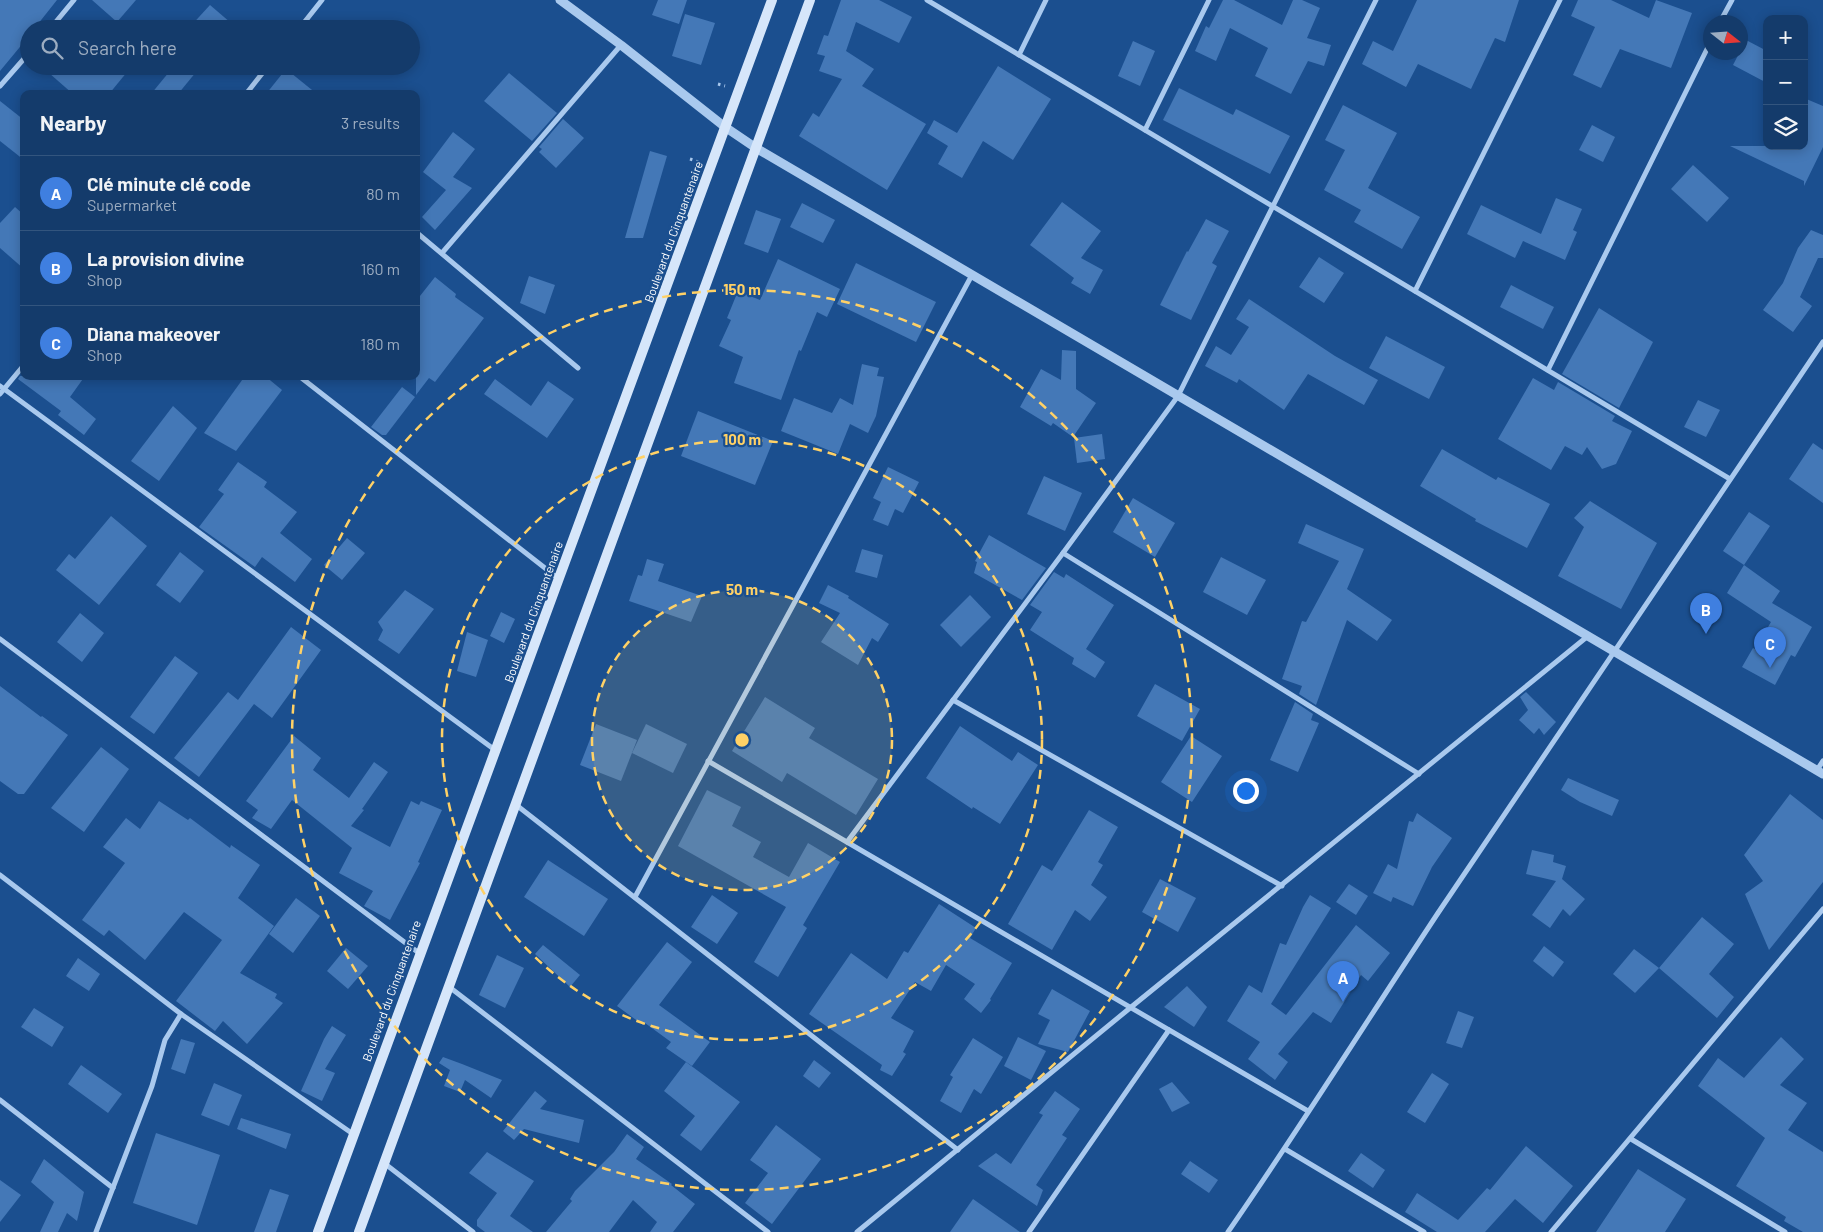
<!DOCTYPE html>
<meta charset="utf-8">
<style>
:root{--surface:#143b6b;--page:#214673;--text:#f1f3f6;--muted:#9dadc1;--line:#33557e;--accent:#8abfa5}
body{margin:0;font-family:Barlow,sans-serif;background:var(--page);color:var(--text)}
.controls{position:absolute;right:15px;top:15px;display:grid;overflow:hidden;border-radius:10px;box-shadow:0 2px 12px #0003}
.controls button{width:45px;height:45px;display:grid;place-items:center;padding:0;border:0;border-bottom:1px solid var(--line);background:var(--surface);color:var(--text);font:25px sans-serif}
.compass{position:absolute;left:1703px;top:15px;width:45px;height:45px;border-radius:50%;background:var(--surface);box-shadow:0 2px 12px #0003;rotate:107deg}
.you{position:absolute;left:1245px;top:790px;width:18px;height:18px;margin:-12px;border:4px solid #fff;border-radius:50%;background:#1a73e8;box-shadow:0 0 0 8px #1a73e833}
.badge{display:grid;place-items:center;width:32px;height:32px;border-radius:50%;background:var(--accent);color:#fff;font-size:16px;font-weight:700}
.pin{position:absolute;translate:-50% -41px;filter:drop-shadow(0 1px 2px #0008)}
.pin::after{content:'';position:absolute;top:26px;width:18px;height:15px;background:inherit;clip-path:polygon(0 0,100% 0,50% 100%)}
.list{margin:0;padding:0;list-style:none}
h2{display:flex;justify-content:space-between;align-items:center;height:65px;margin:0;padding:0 20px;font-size:21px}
h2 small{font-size:16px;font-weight:400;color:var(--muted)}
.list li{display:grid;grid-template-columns:32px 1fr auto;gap:15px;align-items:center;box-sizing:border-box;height:75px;padding:0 20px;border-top:1px solid var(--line)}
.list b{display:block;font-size:19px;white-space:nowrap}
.list p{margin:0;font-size:16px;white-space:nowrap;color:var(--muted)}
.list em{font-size:16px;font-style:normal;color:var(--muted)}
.icon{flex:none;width:28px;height:28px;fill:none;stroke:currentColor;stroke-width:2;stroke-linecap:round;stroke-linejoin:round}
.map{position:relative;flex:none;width:1823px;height:1232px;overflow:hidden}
.search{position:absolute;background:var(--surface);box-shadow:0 2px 12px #0003;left:20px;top:20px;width:400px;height:55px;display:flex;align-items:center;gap:12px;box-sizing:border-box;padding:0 18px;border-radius:28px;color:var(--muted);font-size:19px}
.panel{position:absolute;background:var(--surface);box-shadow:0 2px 12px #0003;left:20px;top:90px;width:400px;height:290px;border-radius:10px}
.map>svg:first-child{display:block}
</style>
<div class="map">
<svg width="1823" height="1232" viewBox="0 0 1823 1232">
<rect width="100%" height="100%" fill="#1b4f8f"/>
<g fill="#4478b7">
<polygon points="0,0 57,0 34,29 29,29 29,36 0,71"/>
<polygon points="92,0 136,0 117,22"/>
<polygon points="658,0 687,0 679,24 652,15"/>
<polygon points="841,0 879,0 912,17 899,43 856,22 846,51 874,69 862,86 926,124 887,190 799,136 813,113 819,117 842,79 819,71 825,56 817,54 824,35 828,36"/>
<polygon points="1223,0 1234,0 1282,25 1293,0 1302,0 1320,8 1307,38 1331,45 1324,66 1308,61 1291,94 1255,76 1268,48 1230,28 1216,61 1195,51 1206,26 1209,28"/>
<polygon points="1417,0 1519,0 1505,42 1495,38 1471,89 1418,64 1406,87 1362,64 1373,41 1393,51"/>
<polygon points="1578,0 1611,0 1649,18 1656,0 1692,13 1671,68 1620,49 1601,88 1573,75 1595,27 1571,16"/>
<polygon points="210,5 238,29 188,29"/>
<polygon points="685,14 715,23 701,65 672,56"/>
<polygon points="1746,40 1767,51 1767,83 1733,65"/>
<polygon points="1133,41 1155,51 1140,86 1118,76"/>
<polygon points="41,66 132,66 109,94 73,94"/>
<polygon points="174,66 201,66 178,94 151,94"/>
<polygon points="998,66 1051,99 1013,160 983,141 962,178 938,164 948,146 927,133 934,120 957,133"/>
<polygon points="286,69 317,94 266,94"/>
<polygon points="509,73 557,113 532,141 484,101"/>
<polygon points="1179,88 1233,115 1236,109 1290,136 1270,174 1163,120"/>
<polygon points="1804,98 1823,106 1823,147 1804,186 1804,181 1730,146 1804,146"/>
<polygon points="0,101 24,120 24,160 0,141"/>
<polygon points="1343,105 1397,133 1368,188 1420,217 1402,249 1354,222 1361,210 1324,190 1345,150 1325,140"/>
<polygon points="563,119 584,138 556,168 539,152 542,149 539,147"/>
<polygon points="1592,125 1615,137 1603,162 1579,150"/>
<polygon points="453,132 475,149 453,177 472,188 435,230 422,217 446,190 423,172"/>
<polygon points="650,151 667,156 643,238 625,238"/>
<polygon points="1693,165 1729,198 1707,222 1671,189"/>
<polygon points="1556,198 1582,209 1573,230 1577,232 1565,260 1523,241 1515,258 1467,234 1481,205 1541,234"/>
<polygon points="1062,202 1101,231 1081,258 1103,270 1090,294 1071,283 1074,278 1030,245"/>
<polygon points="802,203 835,220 823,243 790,227"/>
<polygon points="15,207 24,215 24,269 0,248 0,223"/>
<polygon points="756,210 781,219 768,253 744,244"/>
<polygon points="1206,219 1229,231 1212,263 1217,266 1191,320 1160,305 1187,251 1188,252"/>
<polygon points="1811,230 1823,235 1823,258 1818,258 1800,297 1812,306 1793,332 1763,310 1783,283 1798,248"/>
<polygon points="1319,257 1344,273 1324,303 1299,287"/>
<polygon points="778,259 840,289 827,317 817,312 801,351 799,350 781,400 734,383 743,357 719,346 731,320 727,318 738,291 760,300"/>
<polygon points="856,263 936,302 916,342 837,304"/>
<polygon points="529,276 555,285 545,314 520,303"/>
<polygon points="435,277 456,294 455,297 484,318 435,382 429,378 416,395 416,301"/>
<polygon points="1511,285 1554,307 1543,329 1500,307"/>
<polygon points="1249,299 1335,356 1378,380 1364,405 1308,374 1284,410 1239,379 1237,383 1205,366 1216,346 1231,355 1249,327 1236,319"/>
<polygon points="1599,308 1653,342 1619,408 1562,374"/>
<polygon points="1386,336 1445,367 1429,399 1369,368"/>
<polygon points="1062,350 1076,351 1076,389 1096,403 1073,437 1053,423 1051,426 1020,407 1041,369 1061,380"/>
<polygon points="862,364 879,368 877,376 884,377 876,416 868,433 850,424 838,454 781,431 794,398 832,413 840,398 853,405"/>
<polygon points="20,376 85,376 70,397 96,419 84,435 58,415 61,411 18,379"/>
<polygon points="245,376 265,376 282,390 236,451 204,433"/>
<polygon points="1533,378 1554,390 1558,382 1615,416 1612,421 1632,431 1616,464 1602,469 1587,447 1582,455 1565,446 1551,470 1498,439"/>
<polygon points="495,379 531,406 548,381 574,399 547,438 484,394"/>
<polygon points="402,387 415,397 386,435 382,435 371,427"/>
<polygon points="1698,400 1720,410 1706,437 1684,427"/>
<polygon points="173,406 197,428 159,481 131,461"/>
<polygon points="698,411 773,441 755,485 681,456"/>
<polygon points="1102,434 1105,459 1077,463 1074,438"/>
<polygon points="1813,443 1823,450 1823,503 1789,479"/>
<polygon points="1442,449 1496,480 1498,477 1550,504 1527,548 1475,521 1476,519 1420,486"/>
<polygon points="238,462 267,482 264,487 297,512 280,533 312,559 295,582 262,557 255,567 199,527 224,494 218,490"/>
<polygon points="888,467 919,482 903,513 895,509 888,526 873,520 881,502 873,498"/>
<polygon points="1044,476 1082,493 1065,531 1027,514"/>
<polygon points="1133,498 1175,523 1155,557 1113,532"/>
<polygon points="1590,501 1657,543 1621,609 1558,576 1584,527 1574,518"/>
<polygon points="1749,512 1770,526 1744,565 1723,551"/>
<polygon points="111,516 147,546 99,605 56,570 69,554 75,559"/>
<polygon points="1306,524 1364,549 1347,589 1392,620 1377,641 1347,620 1316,705 1299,694 1302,686 1282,679 1302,621 1306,622 1339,561 1298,543"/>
<polygon points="989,535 1046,568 1022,600 974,573 977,562 975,561"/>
<polygon points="347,538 365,553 342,580 324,565"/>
<polygon points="862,549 883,555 877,578 855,572"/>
<polygon points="180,552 204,571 180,603 156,585"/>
<polygon points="1221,557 1266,580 1247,615 1203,592"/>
<polygon points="647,559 664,564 658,581 702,596 691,622 629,601 638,575 642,576"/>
<polygon points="1744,565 1780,591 1772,603 1812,627 1795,657 1791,655 1775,685 1742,667 1753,648 1755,649 1771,622 1727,593"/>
<polygon points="1054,572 1064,578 1066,574 1114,605 1086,649 1105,662 1095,678 1072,664 1074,658 1030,630 1042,612 1030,605"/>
<polygon points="828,585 849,596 848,598 889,624 878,642 872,638 858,665 821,642 840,613 819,603"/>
<polygon points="405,590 434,609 399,654 378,640 383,630 378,622"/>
<polygon points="970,595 991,617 961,647 940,625"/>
<polygon points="501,612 515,619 504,643 490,636"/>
<polygon points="80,613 104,633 82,662 57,642"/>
<polygon points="291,627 321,650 272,718 254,704 199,777 174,758 228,692 238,700"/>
<polygon points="467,632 488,640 476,677 457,671"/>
<polygon points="175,656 198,673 154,734 130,717"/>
<polygon points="1155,684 1200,709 1182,741 1137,716"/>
<polygon points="0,686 41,717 42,716 68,735 24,794 18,794 0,781"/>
<polygon points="1526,692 1556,722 1544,735 1539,728 1534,734 1519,720 1528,710 1520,697"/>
<polygon points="765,697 815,728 809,738 878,779 856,815 787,773 782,782 732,751"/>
<polygon points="1295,702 1313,714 1311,720 1319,723 1298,772 1270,760"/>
<polygon points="596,724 637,740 621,781 580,765"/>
<polygon points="646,724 687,744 673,773 632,753"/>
<polygon points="960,726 1012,761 1018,752 1038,765 1000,824 973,807 972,809 926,778"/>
<polygon points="294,736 321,758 313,770 349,798 374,762 388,772 362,809 364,810 351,826 390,847 411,801 419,805 421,801 442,810 418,862 420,863 390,920 364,906 373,891 339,873 352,848 292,800 271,829 252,818 258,810 246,801"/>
<polygon points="1191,736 1222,756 1192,802 1161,782"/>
<polygon points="101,747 129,769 84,832 51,808"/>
<polygon points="1568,778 1619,800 1612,816 1580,802 1561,790"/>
<polygon points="707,790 741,807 732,826 761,842 753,857 789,877 808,843 840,862 803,925 807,928 778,977 754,962 786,907 678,846"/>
<polygon points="1790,794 1823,820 1823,882 1769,950 1745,894 1763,881 1744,855"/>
<polygon points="159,801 188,820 190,818 230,848 231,845 260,865 238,898 274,926 240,973 277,994 275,998 283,1003 247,1044 223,1021 215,1031 176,1001 222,940 184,912 145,960 109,930 104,936 82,920 125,863 103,847 126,818 140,829"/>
<polygon points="1089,810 1118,827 1098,862 1103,865 1091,885 1107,897 1090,921 1075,910 1052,950 1008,924 1042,865 1052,871"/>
<polygon points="1417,813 1452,838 1432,867 1413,906 1393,897 1391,902 1373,893 1388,864 1397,869 1409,821 1413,822"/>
<polygon points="1532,850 1554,855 1553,862 1566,866 1562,879 1585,899 1570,916 1563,909 1550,928 1532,915 1556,881 1526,874"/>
<polygon points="548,860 608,899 584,936 524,897"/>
<polygon points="1160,879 1196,898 1178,932 1142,912"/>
<polygon points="1349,884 1368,896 1356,915 1336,902"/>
<polygon points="712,895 738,913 717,944 691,927"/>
<polygon points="1310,895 1331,908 1271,1004 1286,1015 1356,925 1390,953 1368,981 1361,975 1331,1023 1313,1012 1278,1054 1288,1062 1275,1080 1248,1059 1260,1042 1227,1021 1249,985 1262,993 1280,943 1286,945 1303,907"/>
<polygon points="296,898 320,916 293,953 269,934"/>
<polygon points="939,904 976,928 970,938 1012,963 990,999 991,1000 981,1013 964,999 975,984 946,965 931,991 915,982 891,1018 914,1031 903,1052 906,1054 892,1076 880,1070 882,1065 809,1014 851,953 887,979 904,951 908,953"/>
<polygon points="1702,917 1734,944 1709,974 1734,997 1717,1018 1659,968"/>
<polygon points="667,942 692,962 659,1005 710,1042 692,1066 666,1048 671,1042 645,1023 643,1025 617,1006"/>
<polygon points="543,945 580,975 570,987 535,954"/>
<polygon points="1544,946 1564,962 1553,977 1533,961"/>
<polygon points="346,948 368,966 348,989 327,971"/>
<polygon points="1634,949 1659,968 1635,993 1613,974"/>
<polygon points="497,955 524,968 505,1008 479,995"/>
<polygon points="78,958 100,974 89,991 66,976"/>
<polygon points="1187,986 1207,1007 1194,1027 1164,1007"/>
<polygon points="1052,989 1090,1011 1068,1052 1038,1044 1050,1020 1038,1014"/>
<polygon points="34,1008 64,1027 52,1047 21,1027"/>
<polygon points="1458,1011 1474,1017 1462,1048 1446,1043"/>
<polygon points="332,1026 346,1035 325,1069 335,1073 322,1101 301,1091 324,1039"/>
<polygon points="1018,1037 1046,1051 1031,1080 1004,1066"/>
<polygon points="1781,1037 1804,1059 1780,1085 1807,1103 1788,1130 1823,1152 1823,1232 1803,1232 1784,1221 1786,1217 1736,1186 1765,1138 1698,1086 1718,1058 1744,1078"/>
<polygon points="973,1038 1003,1057 981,1094 974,1089 961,1113 940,1101 953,1077 950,1075"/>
<polygon points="181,1039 195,1043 185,1074 171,1069"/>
<polygon points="443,1057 462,1064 502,1080 491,1098 465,1080 460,1092 444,1086 450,1070 439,1063"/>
<polygon points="814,1060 831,1073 819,1088 803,1076"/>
<polygon points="686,1062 740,1102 701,1151 680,1135 695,1116 664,1091"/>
<polygon points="81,1065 122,1094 108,1113 68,1084"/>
<polygon points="1432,1073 1449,1084 1425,1123 1407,1112"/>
<polygon points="1172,1082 1190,1103 1172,1112 1159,1089"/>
<polygon points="214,1083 242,1095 229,1126 201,1115"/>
<polygon points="535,1091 547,1101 540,1109 584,1120 579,1143 524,1129 514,1140 503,1131"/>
<polygon points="1055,1091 1080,1109 1062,1135 1067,1138 1036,1185 1043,1190 1037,1206 978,1166 996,1153 1011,1164 1043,1115 1039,1113"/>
<polygon points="241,1118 291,1134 286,1149 237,1129"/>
<polygon points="776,1125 821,1159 772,1224 745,1203 768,1173 750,1160"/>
<polygon points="156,1133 220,1155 197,1225 133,1203"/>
<polygon points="627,1134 644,1147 636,1159 672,1184 671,1185 695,1204 673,1232 650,1232 657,1222 633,1200 609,1232 546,1232 572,1201 570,1199 575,1191 614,1152"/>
<polygon points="1526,1146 1573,1186 1543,1223 1515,1199 1485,1232 1437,1232 1405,1212 1417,1193 1458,1220 1487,1188 1490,1190"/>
<polygon points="487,1152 534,1181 510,1216 533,1232 485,1232 477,1226 477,1220 497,1193 469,1173"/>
<polygon points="1361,1153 1385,1170 1373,1188 1348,1171"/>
<polygon points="44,1159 84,1192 77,1221 67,1213 58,1232 40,1232 54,1202 31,1182"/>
<polygon points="1190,1161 1218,1180 1209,1193 1181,1174"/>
<polygon points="1638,1169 1686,1199 1665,1232 1596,1232"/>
<polygon points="0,1180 21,1195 0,1222"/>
<polygon points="270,1189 289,1195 276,1232 254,1232"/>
<polygon points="973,1199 1020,1232 950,1232"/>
</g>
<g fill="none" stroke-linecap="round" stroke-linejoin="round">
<g stroke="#a9c9ee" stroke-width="3" stroke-dasharray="2.5 4" stroke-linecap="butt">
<polyline points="718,84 725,86"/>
<polyline points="690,159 699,162"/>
</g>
<g stroke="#a9c9ee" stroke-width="5">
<polyline points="927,0 1730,479"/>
<polyline points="1720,22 1732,0"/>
<polyline points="50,29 74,0"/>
<polyline points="299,29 322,0"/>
<polyline points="1019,55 1046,0"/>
<polyline points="0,86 29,53"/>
<polyline points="246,94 268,66"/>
<polyline points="1145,130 1209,0"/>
<polyline points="416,232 578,368"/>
<polyline points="442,253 621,45"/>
<polyline points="1415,291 1560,0"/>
<polyline points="1548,370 1710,43"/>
<polyline points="299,376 559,579"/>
<polyline points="0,386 495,750"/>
<polyline points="0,394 24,365"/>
<polyline points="1063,553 1419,774"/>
<polyline points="0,639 419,953"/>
<polyline points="953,700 1282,886"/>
<polyline points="708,761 1308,1111"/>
<polyline points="1817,770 1823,761"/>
<polyline points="515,804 958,1150"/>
<polyline points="847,842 1063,553 1178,396 1376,0"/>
<polyline points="0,875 181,1014 353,1134"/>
<polyline points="635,897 972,275"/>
<polyline points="448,986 768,1232"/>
<polyline points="0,1100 113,1188"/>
<polyline points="1631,1139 1785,1232"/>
<polyline points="1285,1149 1424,1232"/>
<polyline points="384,1163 473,1232"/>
<polyline points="96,1232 152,1086 165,1040 181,1014"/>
<polyline points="857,1232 1130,1008 1588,636"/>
<polyline points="1029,1232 1169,1030"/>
<path d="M1228,1232C1300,1128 1368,1019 1438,913C1565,722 1694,532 1823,342"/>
<polyline points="1551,1232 1823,909"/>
</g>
<polyline stroke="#a9c9ee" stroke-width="9" points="560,0 621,45 725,127 756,148 1823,774"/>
<g stroke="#d6e6fa" stroke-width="10">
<polyline points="318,1232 772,0"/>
<polyline points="359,1232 810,0"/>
</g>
</g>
<circle cx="742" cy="740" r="150" fill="#ffd166" fill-opacity=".12"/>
<g fill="none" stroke="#ffd166" stroke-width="2.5" stroke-dasharray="9 6">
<circle cx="742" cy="740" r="150"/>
<circle cx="742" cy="740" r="300"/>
<circle cx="742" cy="740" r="450"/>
</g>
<g text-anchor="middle" stroke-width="4.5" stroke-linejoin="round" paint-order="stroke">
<g font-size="12" fill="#fff" stroke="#1b4f8f">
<text transform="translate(674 232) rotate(-70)" y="4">Boulevard du Cinquantenaire</text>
<text transform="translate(534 612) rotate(-70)" y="4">Boulevard du Cinquantenaire</text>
<text transform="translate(392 991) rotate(-70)" y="4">Boulevard du Cinquantenaire</text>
</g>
</g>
<circle cx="742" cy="740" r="8" fill="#ffd166" stroke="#1b4f8f" stroke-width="2.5"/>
<g font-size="15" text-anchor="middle" font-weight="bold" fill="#ffd166" stroke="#1b4f8f" stroke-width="4.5" stroke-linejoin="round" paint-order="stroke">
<text x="742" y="295">150 m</text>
<text x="742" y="445">100 m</text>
<text x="742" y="595">50 m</text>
</g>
</svg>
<div class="controls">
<button>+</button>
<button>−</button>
<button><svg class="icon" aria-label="layers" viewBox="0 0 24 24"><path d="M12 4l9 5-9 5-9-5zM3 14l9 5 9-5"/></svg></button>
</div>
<svg class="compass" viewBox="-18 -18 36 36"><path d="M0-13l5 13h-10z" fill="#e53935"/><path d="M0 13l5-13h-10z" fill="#9dadc1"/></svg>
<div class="you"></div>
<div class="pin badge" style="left:1343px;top:1002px;background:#3f7fe0">A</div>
<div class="pin badge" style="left:1706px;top:634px;background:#3f7fe0">B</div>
<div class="pin badge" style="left:1770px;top:668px;background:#3f7fe0">C</div>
<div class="search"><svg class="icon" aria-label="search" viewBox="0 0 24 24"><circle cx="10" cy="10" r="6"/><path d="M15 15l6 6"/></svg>Search here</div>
<section class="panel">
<h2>Nearby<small>3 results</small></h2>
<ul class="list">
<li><span class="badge" style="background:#3f7fe0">A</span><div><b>Clé minute clé code</b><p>Supermarket</p></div><em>80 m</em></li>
<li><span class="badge" style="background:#3f7fe0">B</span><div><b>La provision divine</b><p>Shop</p></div><em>160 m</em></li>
<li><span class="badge" style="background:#3f7fe0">C</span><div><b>Diana makeover</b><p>Shop</p></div><em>180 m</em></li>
</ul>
</section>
</div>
